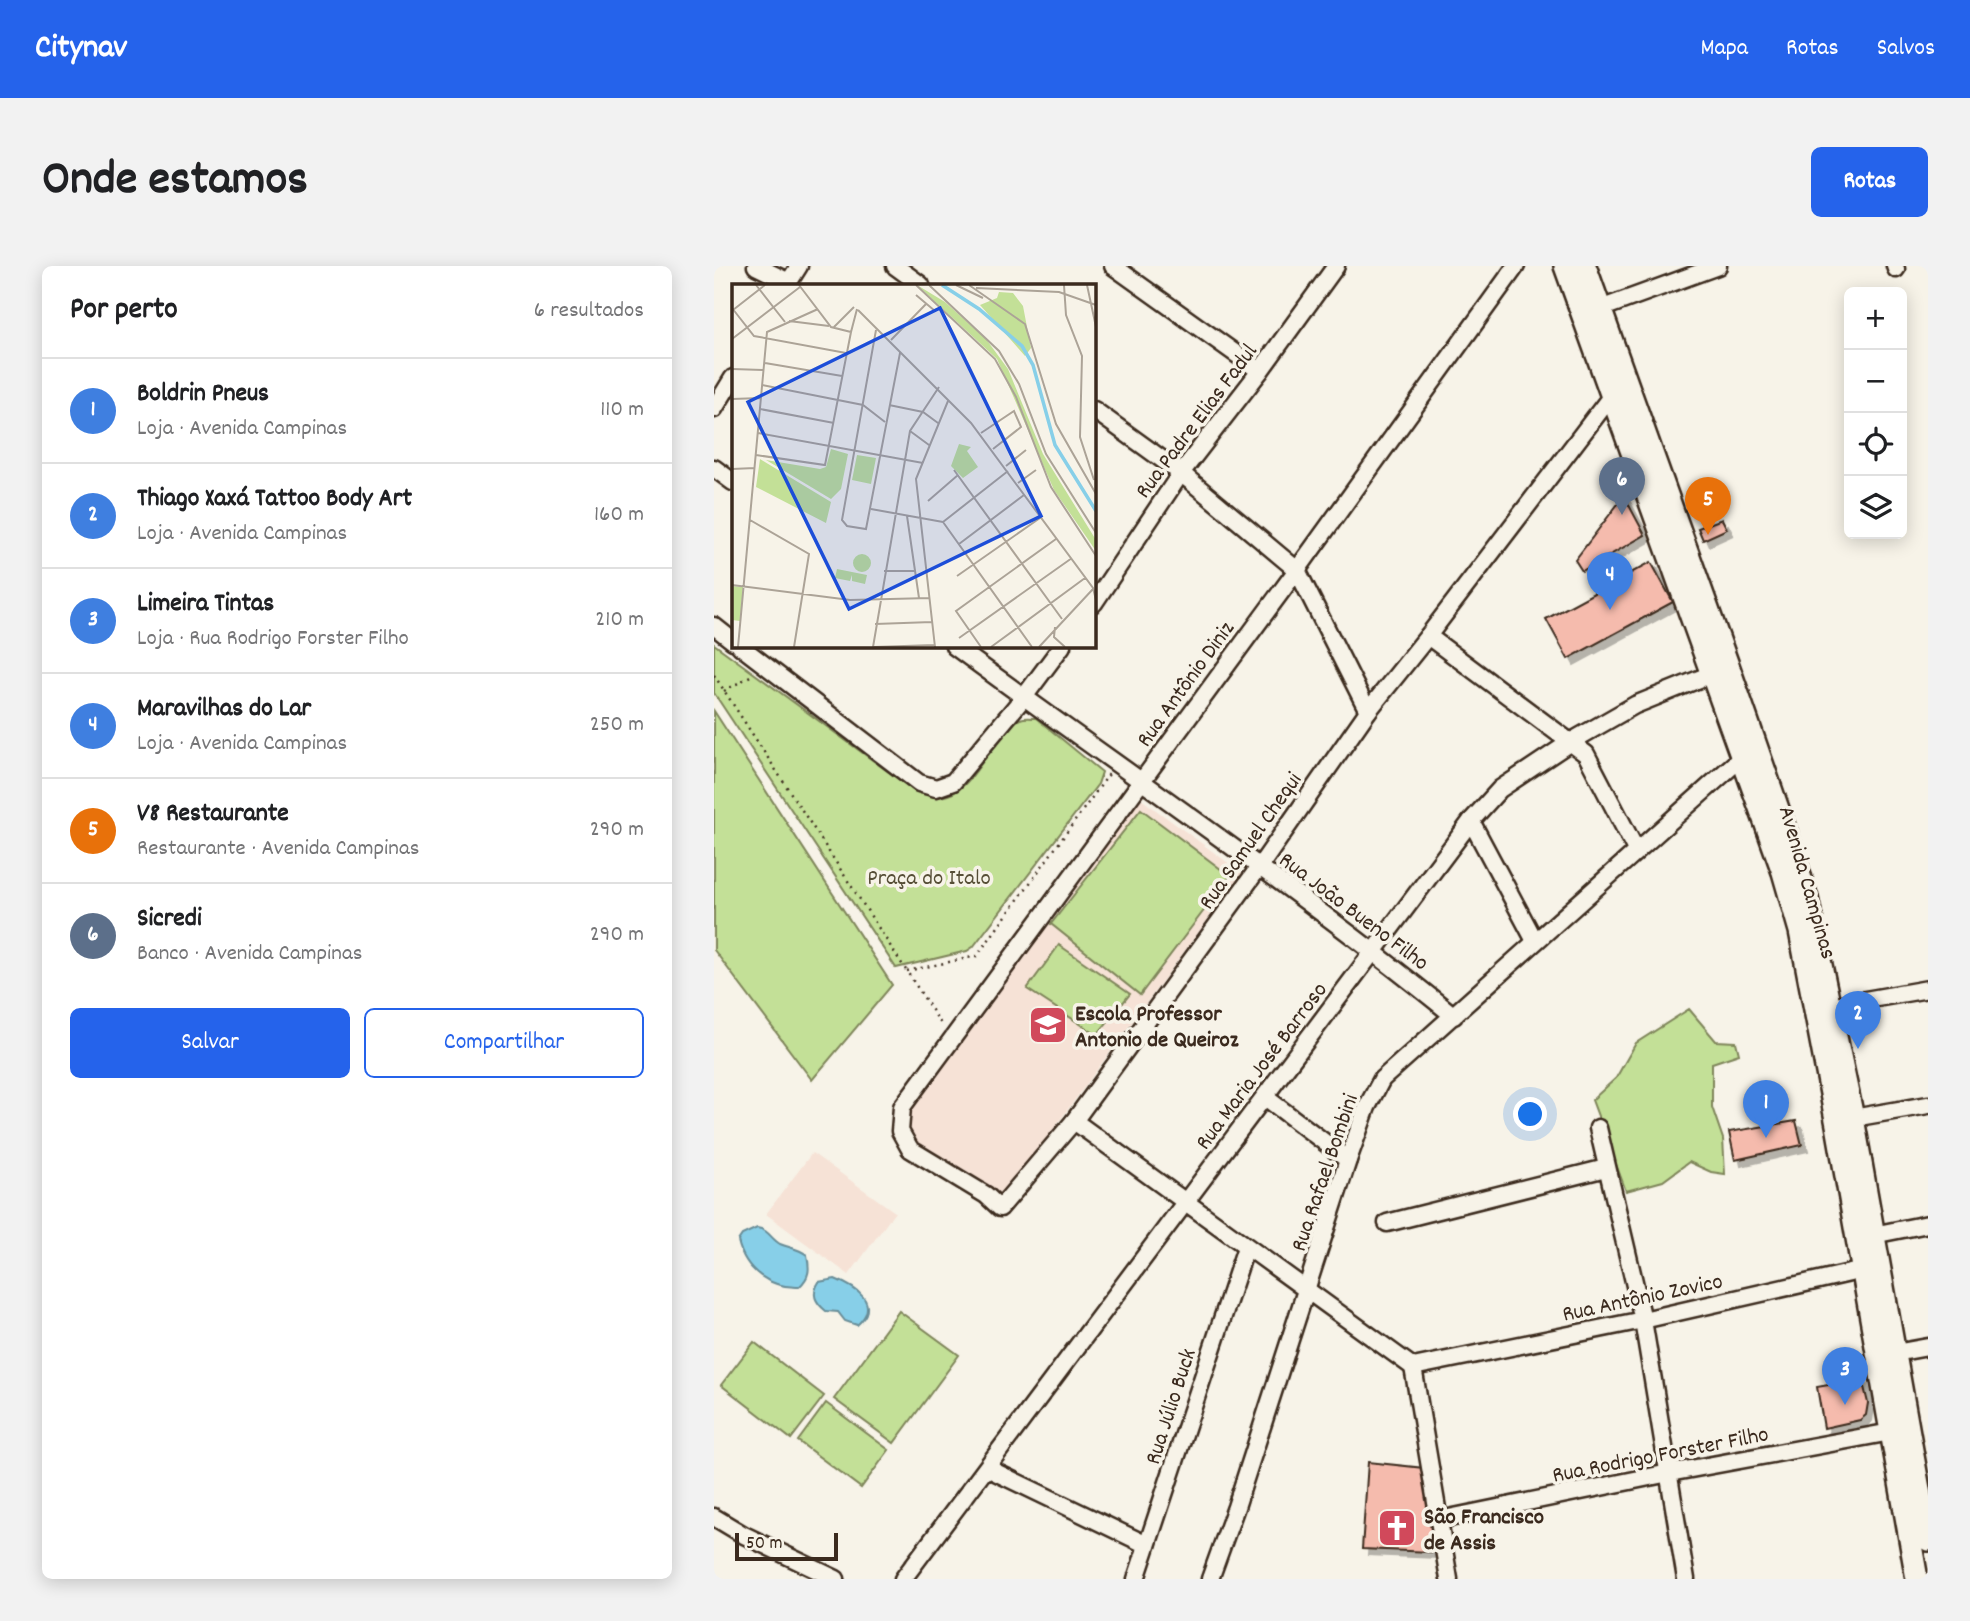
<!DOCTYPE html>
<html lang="pt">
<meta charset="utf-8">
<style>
:root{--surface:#fff;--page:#f2f2f2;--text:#202124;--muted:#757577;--line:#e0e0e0;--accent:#2563eb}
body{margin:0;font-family:Dekko,sans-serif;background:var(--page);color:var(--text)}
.controls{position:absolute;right:21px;top:21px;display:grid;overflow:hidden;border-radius:10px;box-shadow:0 4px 18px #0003}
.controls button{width:63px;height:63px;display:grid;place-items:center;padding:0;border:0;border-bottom:2px solid var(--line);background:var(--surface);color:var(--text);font:35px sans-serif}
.scale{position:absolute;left:21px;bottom:18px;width:103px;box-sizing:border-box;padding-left:7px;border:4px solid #3b2a1e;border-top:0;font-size:19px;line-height:24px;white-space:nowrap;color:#3b2a1e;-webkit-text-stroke:5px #f7f3e8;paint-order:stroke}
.you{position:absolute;left:817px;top:849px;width:24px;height:24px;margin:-18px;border:5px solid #fff;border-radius:50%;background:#1a73e8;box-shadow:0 0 0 10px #1a73e833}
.badge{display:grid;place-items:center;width:46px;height:46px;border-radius:50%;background:var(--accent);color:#fff;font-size:23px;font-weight:700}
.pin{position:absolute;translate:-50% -58px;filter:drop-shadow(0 2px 4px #0008)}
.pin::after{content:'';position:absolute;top:37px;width:24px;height:21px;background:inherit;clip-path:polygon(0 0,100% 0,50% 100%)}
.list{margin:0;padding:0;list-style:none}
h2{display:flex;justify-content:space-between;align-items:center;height:91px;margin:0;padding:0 28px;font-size:30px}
h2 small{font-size:23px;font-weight:400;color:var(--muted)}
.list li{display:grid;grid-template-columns:46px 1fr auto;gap:21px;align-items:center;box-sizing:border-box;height:105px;padding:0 28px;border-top:2px solid var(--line)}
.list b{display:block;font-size:26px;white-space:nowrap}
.list p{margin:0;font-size:23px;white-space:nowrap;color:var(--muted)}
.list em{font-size:23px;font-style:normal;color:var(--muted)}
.actions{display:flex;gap:14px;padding:21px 28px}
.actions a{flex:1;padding:16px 0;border:2px solid var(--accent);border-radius:10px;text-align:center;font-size:24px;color:var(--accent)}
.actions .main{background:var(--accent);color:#fff}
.icon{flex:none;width:38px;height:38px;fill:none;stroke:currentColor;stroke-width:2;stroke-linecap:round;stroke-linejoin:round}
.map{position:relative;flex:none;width:1214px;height:1313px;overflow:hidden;border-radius:10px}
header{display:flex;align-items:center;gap:42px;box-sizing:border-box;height:98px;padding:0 35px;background:var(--accent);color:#fff}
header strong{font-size:33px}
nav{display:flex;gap:38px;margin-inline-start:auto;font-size:24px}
.intro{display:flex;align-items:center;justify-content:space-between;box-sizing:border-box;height:168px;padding:0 42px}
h1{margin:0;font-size:49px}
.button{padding:18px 32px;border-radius:10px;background:var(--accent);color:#fff;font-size:24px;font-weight:700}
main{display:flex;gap:42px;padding:0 42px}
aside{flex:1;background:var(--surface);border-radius:10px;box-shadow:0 4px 18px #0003}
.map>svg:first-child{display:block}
</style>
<header>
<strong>Citynav</strong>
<nav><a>Mapa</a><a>Rotas</a><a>Salvos</a></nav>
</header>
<div class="intro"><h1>Onde estamos</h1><a class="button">Rotas</a></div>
<main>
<aside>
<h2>Por perto<small>6 resultados</small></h2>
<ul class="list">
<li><span class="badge" style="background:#3f7fe0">1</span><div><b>Boldrin Pneus</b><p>Loja · Avenida Campinas</p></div><em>110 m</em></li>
<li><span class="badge" style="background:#3f7fe0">2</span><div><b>Thiago Xaxá Tattoo Body Art</b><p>Loja · Avenida Campinas</p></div><em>160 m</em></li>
<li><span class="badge" style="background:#3f7fe0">3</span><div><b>Limeira Tintas</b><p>Loja · Rua Rodrigo Forster Filho</p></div><em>210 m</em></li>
<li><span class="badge" style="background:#3f7fe0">4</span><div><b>Maravilhas do Lar</b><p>Loja · Avenida Campinas</p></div><em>250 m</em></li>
<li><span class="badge" style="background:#e8710a">5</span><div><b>V8 Restaurante</b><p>Restaurante · Avenida Campinas</p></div><em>290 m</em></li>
<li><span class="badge" style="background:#5c6f8a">6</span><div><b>Sicredi</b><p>Banco · Avenida Campinas</p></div><em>290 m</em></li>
</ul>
<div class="actions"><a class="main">Salvar</a><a>Compartilhar</a></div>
</aside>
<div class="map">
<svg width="1214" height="1313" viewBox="0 0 1214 1313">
<defs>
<filter id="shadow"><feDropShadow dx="6" dy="6" stdDeviation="0" flood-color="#0004"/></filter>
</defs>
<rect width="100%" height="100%" fill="#f7f3e8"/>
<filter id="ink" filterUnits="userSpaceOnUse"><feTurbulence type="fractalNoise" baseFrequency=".0143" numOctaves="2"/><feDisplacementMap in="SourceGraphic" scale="14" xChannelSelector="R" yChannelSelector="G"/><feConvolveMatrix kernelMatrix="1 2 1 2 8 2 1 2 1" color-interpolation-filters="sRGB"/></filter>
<g filter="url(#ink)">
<g fill="#f6e2d6">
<polygon points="427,533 528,607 296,922 284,928 277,928 193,879 188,841"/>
<polygon points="98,887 181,946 135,1009 52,948"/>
</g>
<g fill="#c3e097" stroke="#7f855a" stroke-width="2">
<path d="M0,378L202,526C213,529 223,533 234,529C262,521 280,465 306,453C311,451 317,452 322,452L388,506L384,518L259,681L253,685L182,702L0,427Z"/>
<polygon points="0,445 178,719 98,814 0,684"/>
<polygon points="427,543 516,610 426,729 337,658"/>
<polygon points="345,679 416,728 383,769 313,723"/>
<polygon points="975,743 1002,775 1022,776 1025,788 998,797 998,841 1009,873 1011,908 997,906 975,896 949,915 912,925 878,834 902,812 922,777"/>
<polygon points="185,1045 245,1089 180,1177 120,1133"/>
<polygon points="40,1076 110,1130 77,1173 7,1119"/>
<polygon points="112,1137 175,1184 147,1222 84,1175"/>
</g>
<g fill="#87cfe8" stroke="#698d97" stroke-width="2">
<path d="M43,962C54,963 57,973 66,978C75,982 84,982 93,989C96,1003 96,1011 85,1021C56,1022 31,1005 24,975L28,969Z"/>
<path d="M121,1013C141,1021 168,1037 143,1059L131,1055L124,1046L112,1045C101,1036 97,1028 105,1016Z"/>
</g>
<g fill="#f5bbad" stroke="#3b2a1e" stroke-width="2" filter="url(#shadow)">
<polygon points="910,230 931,269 868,305 861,294"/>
<polygon points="1008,253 1013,263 989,274 984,262"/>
<polygon points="937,296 959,336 854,393 832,353"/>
<polygon points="1082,855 1088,879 1021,894 1015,866"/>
<polygon points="1148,1113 1154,1137 1152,1149 1146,1154 1110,1162 1103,1121"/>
<polygon points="654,1196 710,1202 717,1241 717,1286 648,1283"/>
</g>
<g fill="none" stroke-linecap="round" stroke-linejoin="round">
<defs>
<g id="street">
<polyline points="42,0 75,16"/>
<polyline points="181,0 207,19"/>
<polyline points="399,0 546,105"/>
<polyline points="802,0 583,304 188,841 186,865 196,883 272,929 286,942 360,855 546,600 654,445 714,370 898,129"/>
<polyline points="1181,0 1182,3"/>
<polyline points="73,19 85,0"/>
<polyline points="886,43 1004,0"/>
<polyline points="0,143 19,112"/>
<polyline points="380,144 467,207 583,304 654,445"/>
<polyline points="0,202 19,216"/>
<polyline points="380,337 467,207 546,105 622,0"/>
<polyline points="0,360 19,375"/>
<polyline points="714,370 872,488 922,584"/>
<polyline points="26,380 205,517 222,522 239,516 310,431 348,380"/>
<path d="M240,380C407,503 579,619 740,750"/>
<polyline points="757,555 821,675"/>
<polyline points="1117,740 1214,723"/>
<polyline points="551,831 634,894"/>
<polyline points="1139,852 1214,839"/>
<polyline points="360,855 699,1101"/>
<polyline points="884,862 929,1054 972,1313"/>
<polyline points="673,957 892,902"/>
<polyline points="1159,969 1214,958"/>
<polyline points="1181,1087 1214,1081"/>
<polyline points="699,1101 929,1054 1158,1002"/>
<polyline points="699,1101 735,1313"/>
<polyline points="273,1202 433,1279"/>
<polyline points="0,1251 30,1269 122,1313"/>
<polyline points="725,1254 955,1207 1177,1166"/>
<polyline points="189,1313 757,555 786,523 858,475 921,439 1005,405"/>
<polyline points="422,1313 532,981"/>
<polyline points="496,1313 522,1241 634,894 653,841 668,813 1028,491"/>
</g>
<g id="secondary">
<polyline points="851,0 1069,606 1086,665 1123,859 1203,1313"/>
<polyline points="871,0 1015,402 1071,563 1093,632 1139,852 1214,1274"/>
</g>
</defs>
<use href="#street" stroke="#3b2a1e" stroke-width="21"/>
<use href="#secondary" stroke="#3b2a1e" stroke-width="26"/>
<g stroke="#3b2a1e" stroke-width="2.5" stroke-dasharray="2 5" stroke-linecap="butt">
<polyline points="0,409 229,761"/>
<polyline points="10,425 38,409"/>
<polyline points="193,705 263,690 395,508"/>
</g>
<use href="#street" stroke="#f7f3e8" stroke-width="16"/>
<use href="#secondary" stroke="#f7f3e8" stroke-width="21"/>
</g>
</g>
<defs>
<symbol id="school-square" viewBox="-11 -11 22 22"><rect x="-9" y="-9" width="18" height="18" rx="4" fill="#d1495b" stroke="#f7f3e8"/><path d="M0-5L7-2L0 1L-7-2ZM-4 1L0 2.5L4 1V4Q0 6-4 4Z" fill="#fff"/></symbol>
<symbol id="church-square" viewBox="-11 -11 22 22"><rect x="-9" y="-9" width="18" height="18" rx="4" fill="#d1495b" stroke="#f7f3e8"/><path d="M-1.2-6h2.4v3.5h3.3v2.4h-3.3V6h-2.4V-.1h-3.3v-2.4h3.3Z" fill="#fff"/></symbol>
</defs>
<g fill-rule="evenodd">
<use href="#school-square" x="312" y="737" width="44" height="44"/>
<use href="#church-square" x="661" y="1240" width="44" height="44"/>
</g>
<g text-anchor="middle" stroke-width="7" stroke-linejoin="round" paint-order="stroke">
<g font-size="23" fill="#3b2a1e" stroke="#f7f3e8">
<text transform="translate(481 154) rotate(-53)" y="8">Rua Padre Elias Fadul</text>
<text transform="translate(470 417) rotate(-54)" y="8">Rua Antônio Diniz</text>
<text transform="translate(535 574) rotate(-55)" y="8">Rua Samuel Chequi</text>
<text transform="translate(1095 616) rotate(74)" y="8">Avenida Campinas</text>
<text transform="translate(641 644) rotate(37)" y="8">Rua João Bueno Filho</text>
<text transform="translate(546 799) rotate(-53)" y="8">Rua Maria José Barroso</text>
<text transform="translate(609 906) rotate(-71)" y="8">Rua Rafael Bombini</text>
<text transform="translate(928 1030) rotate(-12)" y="8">Rua Antônio Zovico</text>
<text transform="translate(455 1140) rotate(-72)" y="8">Rua Júlio Buck</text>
<text transform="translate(946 1187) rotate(-11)" y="8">Rua Rodrigo Forster Filho</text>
</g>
<g font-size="23" fill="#564e36" stroke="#f7f3e8">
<text x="215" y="618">Praça do Italo</text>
</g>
<g font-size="23" font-weight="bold" fill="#3b2a1e" stroke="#f7f3e8" text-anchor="start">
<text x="361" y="754">Escola Professor<tspan x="361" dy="26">Antonio de Queiroz</tspan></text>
<text x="710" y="1257">São Francisco<tspan x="710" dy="26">de Assis</tspan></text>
</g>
</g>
<g transform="translate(18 18)">
<rect width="364" height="364" fill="#f7f3e8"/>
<path d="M185,1L213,18L254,55L276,85L311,170L364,256V267L322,206L265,75ZM267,8L281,9L291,22L299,64L293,72L248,21L265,14ZM227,160L239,163L235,167L246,183L231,194L219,182ZM99,165L116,170L109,205L99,215L34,176L88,185L94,183ZM125,171L144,174L139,200L120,196ZM28,175L99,218L94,239L24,203ZM121 279a9 9 0 1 1 18 0a9 9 0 1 1-18 0ZM105,285L135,291L133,300L120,297V291L118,297L103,294ZM0,302L11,303L8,337L0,336Z" fill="#c3e097"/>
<path fill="none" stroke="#87cfe8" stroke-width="3.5" d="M210,1L247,25L290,62L301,81L323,161L364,227"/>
<path fill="none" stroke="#aca397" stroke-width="2" d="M24,1L53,38M67,1L99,43L119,48L125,25M184,1L263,75L284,113L319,203L364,272M197,1L267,67L287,100L314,170L364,249M224,1L251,14M237,1L293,40L324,140L364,210M332,1L334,31L350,72L348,153L362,196M355,1L364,43M244,4L327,8L364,21M184,11L203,27M0,24L22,52L114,69M1,26L33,1M126,26L239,139L361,304L364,316M57,37L97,42M102,43L122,23M144,46L110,236L115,242L134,245L168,69M0,55L68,3M159,56L194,20M33,79L110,92M0,85L31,86M30,101L131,121L153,138M0,115L29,114M157,121L191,128L206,139M28,125L102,139M0,140V177M178,147L197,161M26,149L191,179M249,149L282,127L289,143L261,165M24,171L93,181L119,48M274,182L294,166M0,185L23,184M222,186L330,335M286,199L304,186M196,217L226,191M139,225L211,238M175,232L187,314M18,236L77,270L62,363M211,238L300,363M211,238L276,187M227,260L292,211M152,287H183M225,292L308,234M0,301L118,316L198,314M143,340L200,338M323,343L322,353L333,363M227,354L340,274M6,363L35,48L86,25M141,363L178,147L207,103M141,363L203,361M203,363L184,195L216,117M249,363L224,327L324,255M259,363L353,294M307,363L361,305"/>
<path fill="#1d4ed8" fill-opacity="0.15" stroke="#1d4ed8" stroke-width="3.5" d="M208,24L309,232L117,325L16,118Z"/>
<rect width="364" height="364" fill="none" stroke="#3b2a1e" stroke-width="3.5"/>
</g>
</svg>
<div class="controls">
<button>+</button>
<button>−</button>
<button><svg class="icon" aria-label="locate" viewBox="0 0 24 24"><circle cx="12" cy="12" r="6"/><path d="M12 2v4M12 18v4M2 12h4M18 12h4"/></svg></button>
<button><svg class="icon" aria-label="layers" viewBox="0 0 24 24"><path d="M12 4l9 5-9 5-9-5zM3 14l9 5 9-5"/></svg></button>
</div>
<div class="scale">50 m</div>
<div class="you"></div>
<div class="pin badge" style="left:1052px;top:872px;background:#3f7fe0">1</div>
<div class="pin badge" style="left:1144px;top:783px;background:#3f7fe0">2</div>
<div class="pin badge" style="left:1131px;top:1139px;background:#3f7fe0">3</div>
<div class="pin badge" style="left:896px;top:344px;background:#3f7fe0">4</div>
<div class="pin badge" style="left:994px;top:269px;background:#e8710a">5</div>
<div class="pin badge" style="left:908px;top:249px;background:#5c6f8a">6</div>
</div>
</main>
